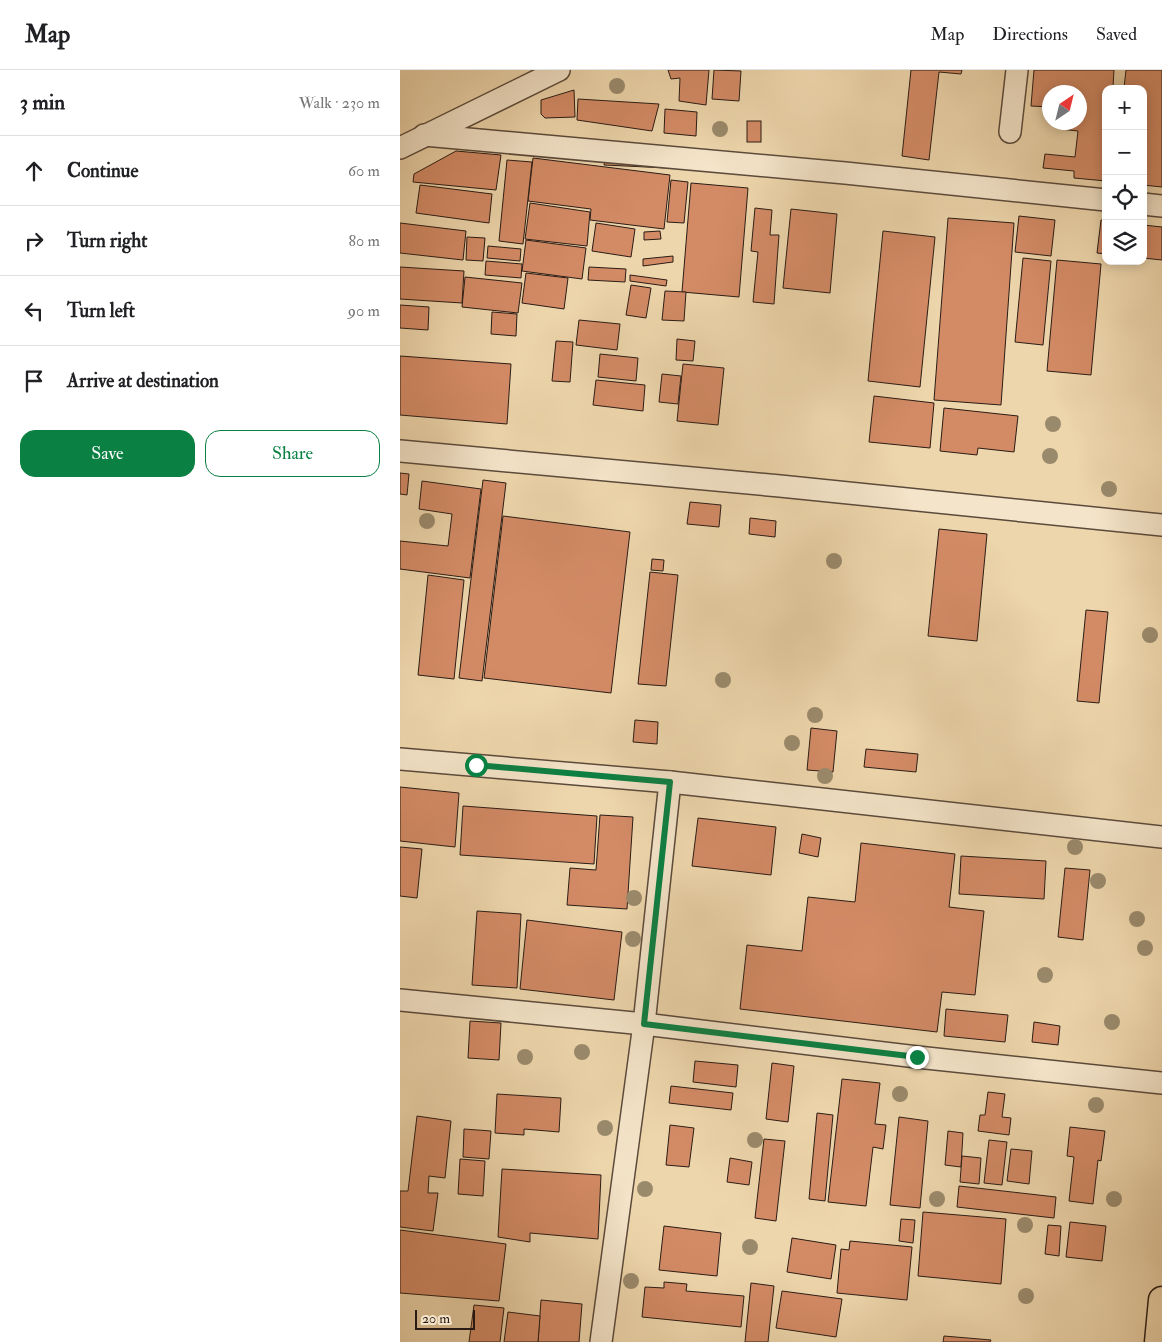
<!DOCTYPE html>
<meta charset="utf-8">
<style>
:root{--surface:#fff;--page:#f6f6f6;--text:#202124;--muted:#757577;--line:#e0e0e0;--accent:#0b8043}
body{margin:0;font-family:"IM FELL Double Pica",serif;background:var(--page);color:var(--text)}
.controls{position:absolute;right:15px;top:15px;display:grid;overflow:hidden;border-radius:10px;box-shadow:0 2px 12px #0003}
.controls button{width:45px;height:45px;display:grid;place-items:center;padding:0;border:0;border-bottom:1px solid var(--line);background:var(--surface);color:var(--text);font:25px sans-serif}
.compass{position:absolute;left:642px;top:15px;width:45px;height:45px;border-radius:50%;background:var(--surface);box-shadow:0 2px 12px #0003;rotate:35deg}
.scale{position:absolute;left:15px;bottom:12px;width:60px;box-sizing:border-box;padding-left:5px;border:2px solid #2a1c15;border-top:0;font-size:14px;line-height:18px;white-space:nowrap;color:#2a1c15;-webkit-text-stroke:4px #f4e4c9;paint-order:stroke}
.stop{position:absolute;width:15px;height:15px;margin:-11px;border:4px solid #0b8043;border-radius:50%;background:#fff}
.stop.end{background:#0b8043;border-color:#fff;box-shadow:0 1px 5px #0008}
.list{margin:0;padding:0;list-style:none}
h2{display:flex;justify-content:space-between;align-items:center;height:65px;margin:0;padding:0 20px;font-size:21px}
h2 small{font-size:16px;font-weight:400;color:var(--muted)}
.list li{display:grid;grid-template-columns:32px 1fr auto;gap:15px;align-items:center;box-sizing:border-box;height:70px;padding:0 20px;border-top:1px solid var(--line)}
.list b{display:block;font-size:19px;white-space:nowrap}
.list em{font-size:16px;font-style:normal;color:var(--muted)}
.actions{display:flex;gap:10px;padding:15px 20px}
.actions a{flex:1;padding:11px 0;border:1px solid var(--accent);border-radius:15px;text-align:center;font-size:18px;color:var(--accent)}
.actions .main{background:var(--accent);color:#fff}
.icon{flex:none;width:28px;height:28px;fill:none;stroke:currentColor;stroke-width:2;stroke-linecap:round;stroke-linejoin:round}
.map{position:relative;flex:none;width:762px;height:1272px;overflow:hidden}
header{display:flex;align-items:center;gap:30px;box-sizing:border-box;height:70px;padding:0 25px;background:var(--surface);border-bottom:1px solid var(--line)}
header strong{font-size:24px}
nav{display:flex;gap:28px;margin-inline-start:auto;font-size:18px}
main{display:flex}
aside{flex:1;background:var(--surface)}
.map>svg:first-child{display:block}
</style>
<header>
<strong>Map</strong>
<nav><a>Map</a><a>Directions</a><a>Saved</a></nav>
</header>
<main>
<aside>
<h2>3 min<small>Walk · 230 m</small></h2>
<ul class="list">
<li><svg class="icon" aria-label="ahead" viewBox="0 0 24 24"><path d="M12 20V5M6 11l6-6 6 6"/></svg><div><b>Continue</b></div><em>60 m</em></li>
<li><svg class="icon" aria-label="right" viewBox="0 0 24 24"><path d="M7 20v-9h11M14 6l5 5-5 5"/></svg><div><b>Turn right</b></div><em>80 m</em></li>
<li><svg class="icon" aria-label="left" viewBox="0 0 24 24"><path d="M17 20v-9H6M10 6l-5 5 5 5"/></svg><div><b>Turn left</b></div><em>90 m</em></li>
<li><svg class="icon" aria-label="arrive" viewBox="0 0 24 24"><path d="M6 21V4h12l-3 4 3 4H6"/></svg><div><b>Arrive at destination</b></div></li>
</ul>
<div class="actions"><a class="main">Save</a><a>Share</a></div>
</aside>
<div class="map">
<svg width="762" height="1272" viewBox="0 0 762 1272">
<rect width="100%" height="100%" fill="#eed6ac"/>
<filter id="stains"><feTurbulence type="fractalNoise" baseFrequency=".004" numOctaves="4"/><feColorMatrix values="0 0 0 0 .2 0 0 0 0 .09 0 0 0 0 .02 0 0 0 .5 -.17"/></filter>
<radialGradient id="worn" r=".72"><stop offset=".6" stop-color="#630" stop-opacity="0"/><stop offset="1" stop-color="#630" stop-opacity=".3"/></radialGradient>
<g fill="#d38b66" stroke="#2a1c15">
<polygon points="268,0 309,0 306,35 279,31 280,8 271,9"/>
<polygon points="314,0 341,1 339,31 312,29"/>
<polygon points="511,0 562,0 561,4 539,2 529,90 502,86"/>
<polygon points="634,0 714,0 713,17 724,18 726,0 762,0 762,117 743,115 743,19 706,19 706,111 674,108 674,101 643,98 645,84 675,87 678,61 660,59 661,52 680,52 680,22 650,22 650,37 631,36"/>
<polygon points="174,20 175,47 145,48 141,44 141,30"/>
<polygon points="178,29 259,34 252,61 177,50"/>
<polygon points="265,39 297,42 296,66 264,63"/>
<rect x="347" y="51" width="14" height="21"/>
<polygon points="56,81 101,85 96,120 13,112 14,104"/>
<polygon points="206,85 268,98 204,95"/>
<polygon points="133,88 270,105 264,159 190,150 191,139 128,131"/>
<polygon points="107,90 132,92 123,174 99,171"/>
<polygon points="271,110 288,112 284,153 267,152"/>
<polygon points="291,113 348,118 339,227 282,222"/>
<polygon points="20,115 92,124 89,153 16,143"/>
<polygon points="130,133 190,142 187,176 125,169"/>
<polygon points="355,138 372,140 370,165 379,165 374,234 353,232 358,182 351,181"/>
<polygon points="391,139 437,144 430,223 383,218"/>
<polygon points="619,146 655,150 651,186 615,182"/>
<polygon points="548,148 614,153 601,335 534,330"/>
<polygon points="701,150 706,151 706,184 697,183"/>
<polygon points="0,153 66,161 63,190 0,183"/>
<polygon points="196,153 235,159 231,187 192,181"/>
<polygon points="743,155 762,157 762,190 743,188"/>
<polygon points="260,161 261,169 244,170 244,162"/>
<polygon points="483,161 535,167 520,317 468,311"/>
<polygon points="67,167 85,168 83,191 66,190"/>
<polygon points="126,170 186,178 182,209 122,201"/>
<polygon points="88,176 121,179 120,191 87,188"/>
<polygon points="273,186 273,192 243,196 243,189"/>
<polygon points="623,188 651,191 643,275 615,272"/>
<polygon points="657,190 701,194 691,305 647,301"/>
<polygon points="86,191 122,194 121,208 85,205"/>
<polygon points="0,197 64,201 62,233 0,229"/>
<polygon points="189,197 226,199 225,212 188,210"/>
<polygon points="126,203 168,208 164,239 122,233"/>
<polygon points="230,205 267,210 266,216 230,211"/>
<polygon points="65,207 122,213 118,243 62,237"/>
<polygon points="231,215 251,218 246,248 226,245"/>
<polygon points="265,221 286,222 284,251 262,250"/>
<polygon points="0,235 29,237 28,260 0,258"/>
<polygon points="92,242 117,244 116,266 91,264"/>
<polygon points="179,250 220,254 217,280 176,275"/>
<polygon points="277,269 295,271 293,291 276,290"/>
<polygon points="156,271 173,272 170,312 152,311"/>
<polygon points="200,284 238,288 236,311 198,307"/>
<polygon points="0,286 111,294 107,354 0,345"/>
<polygon points="283,294 324,298 318,355 277,351"/>
<polygon points="262,304 281,306 278,334 259,332"/>
<polygon points="196,310 245,315 243,341 193,335"/>
<polygon points="474,326 534,333 530,378 469,372"/>
<polygon points="544,338 618,346 614,382 578,378 577,385 540,381"/>
<polygon points="0,403 9,404 7,425 0,424"/>
<polygon points="83,410 106,413 82,611 59,608"/>
<polygon points="22,411 81,419 70,508 0,499 0,471 48,476 52,444 19,439"/>
<polygon points="290,432 321,435 319,457 287,454"/>
<polygon points="103,446 230,462 211,623 84,608"/>
<polygon points="350,448 376,451 375,467 349,464"/>
<polygon points="539,459 587,464 577,571 528,566"/>
<polygon points="252,489 264,490 263,501 251,500"/>
<polygon points="250,502 278,505 266,616 238,614"/>
<polygon points="28,505 64,510 54,609 18,605"/>
<polygon points="686,540 708,542 699,633 677,631"/>
<polygon points="235,650 258,652 257,674 233,672"/>
<polygon points="411,658 437,661 433,702 407,700"/>
<polygon points="466,679 518,684 516,702 464,697"/>
<polygon points="0,717 59,723 55,777 0,771"/>
<polygon points="63,736 197,746 194,794 60,785"/>
<polygon points="200,745 233,747 227,839 167,835 170,798 196,800"/>
<polygon points="298,748 376,757 371,805 292,796"/>
<polygon points="402,764 421,768 418,787 399,783"/>
<polygon points="461,773 555,784 549,837 584,841 575,925 542,922 537,962 340,939 347,875 402,881 408,827 455,832"/>
<polygon points="0,777 22,779 17,828 0,826"/>
<polygon points="561,786 646,791 644,829 559,824"/>
<polygon points="665,798 690,800 683,870 658,867"/>
<polygon points="77,841 121,844 117,918 72,915"/>
<polygon points="127,850 222,862 214,930 120,919"/>
<polygon points="546,939 608,945 605,972 544,966"/>
<polygon points="70,951 101,953 99,990 68,988"/>
<polygon points="634,952 660,956 658,975 632,972"/>
<polygon points="295,991 338,995 336,1017 293,1012"/>
<polygon points="372,993 394,996 388,1052 366,1049"/>
<polygon points="442,1009 480,1013 475,1054 486,1055 483,1079 473,1077 466,1136 428,1132"/>
<polygon points="271,1016 333,1023 331,1040 269,1033"/>
<polygon points="588,1022 605,1024 602,1047 611,1048 609,1065 578,1061 580,1045 585,1045"/>
<polygon points="97,1024 161,1028 159,1062 124,1059 124,1065 95,1063"/>
<polygon points="417,1043 433,1045 425,1131 409,1129"/>
<polygon points="17,1046 51,1051 45,1108 29,1106 28,1123 38,1123 33,1161 0,1157 0,1121 8,1121"/>
<polygon points="499,1047 528,1051 520,1138 490,1135"/>
<polygon points="270,1055 294,1058 289,1097 266,1095"/>
<polygon points="670,1057 705,1061 701,1091 698,1090 693,1134 669,1131 674,1087 667,1086"/>
<polygon points="64,1059 91,1061 89,1089 63,1087"/>
<polygon points="548,1061 563,1063 561,1097 545,1095"/>
<polygon points="364,1069 385,1071 376,1151 355,1148"/>
<polygon points="589,1070 607,1072 602,1115 584,1113"/>
<polygon points="611,1079 632,1081 629,1114 607,1111"/>
<polygon points="562,1086 581,1088 579,1114 560,1112"/>
<polygon points="330,1088 352,1092 349,1115 327,1112"/>
<polygon points="60,1089 85,1091 83,1126 58,1124"/>
<polygon points="102,1099 201,1105 198,1169 130,1163 130,1172 98,1167"/>
<polygon points="559,1116 656,1127 654,1148 557,1137"/>
<polygon points="523,1142 606,1149 601,1214 518,1206"/>
<polygon points="501,1149 515,1150 513,1173 499,1171"/>
<polygon points="670,1152 706,1156 702,1191 666,1187"/>
<polygon points="648,1155 661,1156 659,1186 645,1184"/>
<polygon points="264,1156 321,1163 317,1206 259,1200"/>
<polygon points="0,1160 106,1174 99,1231 0,1223"/>
<polygon points="392,1168 436,1175 431,1209 387,1202"/>
<polygon points="450,1171 512,1177 507,1230 437,1223 441,1179 449,1180"/>
<polygon points="264,1212 287,1214 286,1221 344,1226 341,1257 242,1247 245,1217 264,1218"/>
<polygon points="351,1213 374,1216 368,1272 345,1272"/>
<polygon points="382,1221 442,1229 436,1267 376,1258"/>
<polygon points="141,1230 182,1234 179,1272 138,1272"/>
<polygon points="74,1235 104,1238 100,1272 69,1272"/>
<polygon points="108,1242 140,1246 138,1272 104,1272"/>
<polygon points="544,1266 591,1270 590,1272 543,1272"/>
</g>
<g fill="none" stroke-linecap="round" stroke-linejoin="round">
<defs>
<g id="minor">
<polyline points="610,62 617,0"/>
<polyline points="24,65 445,103 706,130"/>
<polyline points="0,78 159,0"/>
<polyline points="743,134 762,136"/>
<polyline points="0,381 380,416 762,455"/>
<polyline points="0,689 270,712 762,767"/>
<polyline points="0,930 244,954 517,987 762,1013"/>
<polyline points="201,1272 244,954 270,712"/>
</g>
<polyline id="major" points="758,1272 762,1230"/>
</defs>
<use href="#minor" stroke="#5b4a3b" stroke-width="24"/>
<use href="#major" stroke="#2a1c15" stroke-width="29"/>
<use href="#minor" stroke="#f4e4c9" stroke-width="21"/>
<use href="#major" stroke="#eed6ac" stroke-width="26"/>
</g>
<g fill="#9a8a6c">
<circle cx="217" cy="16" r="8"/>
<circle cx="320" cy="59" r="8"/>
<circle cx="653" cy="354" r="8"/>
<circle cx="650" cy="386" r="8"/>
<circle cx="709" cy="419" r="8"/>
<circle cx="27" cy="451" r="8"/>
<circle cx="434" cy="491" r="8"/>
<circle cx="750" cy="565" r="8"/>
<circle cx="323" cy="610" r="8"/>
<circle cx="415" cy="645" r="8"/>
<circle cx="392" cy="673" r="8"/>
<circle cx="425" cy="706" r="8"/>
<circle cx="675" cy="777" r="8"/>
<circle cx="698" cy="811" r="8"/>
<circle cx="234" cy="828" r="8"/>
<circle cx="737" cy="849" r="8"/>
<circle cx="233" cy="869" r="8"/>
<circle cx="745" cy="878" r="8"/>
<circle cx="645" cy="905" r="8"/>
<circle cx="712" cy="952" r="8"/>
<circle cx="182" cy="982" r="8"/>
<circle cx="125" cy="987" r="8"/>
<circle cx="500" cy="1024" r="8"/>
<circle cx="696" cy="1035" r="8"/>
<circle cx="205" cy="1058" r="8"/>
<circle cx="355" cy="1070" r="8"/>
<circle cx="245" cy="1119" r="8"/>
<circle cx="537" cy="1129" r="8"/>
<circle cx="714" cy="1129" r="8"/>
<circle cx="625" cy="1155" r="8"/>
<circle cx="350" cy="1177" r="8"/>
<circle cx="231" cy="1211" r="8"/>
<circle cx="626" cy="1226" r="8"/>
</g>
<g fill="none" stroke-linecap="round" stroke-linejoin="round">
<polyline stroke="#0b8043" stroke-width="6" points="76,695 270,712 244,954 517,987"/>
</g>
<rect width="100%" height="100%" filter="url(#stains)"/>
<rect width="100%" height="100%" fill="url(#worn)"/>
</svg>
<div class="controls">
<button>+</button>
<button>−</button>
<button><svg class="icon" aria-label="locate" viewBox="0 0 24 24"><circle cx="12" cy="12" r="6"/><path d="M12 2v4M12 18v4M2 12h4M18 12h4"/></svg></button>
<button><svg class="icon" aria-label="layers" viewBox="0 0 24 24"><path d="M12 4l9 5-9 5-9-5zM3 14l9 5 9-5"/></svg></button>
</div>
<svg class="compass" viewBox="-18 -18 36 36"><path d="M0-13l5 13h-10z" fill="#e53935"/><path d="M0 13l5-13h-10z" fill="#757577"/></svg>
<div class="scale">20 m</div>
<div class="stop" style="left:76px;top:695px"></div>
<div class="stop end" style="left:517px;top:987px"></div>
</div>
</main>
